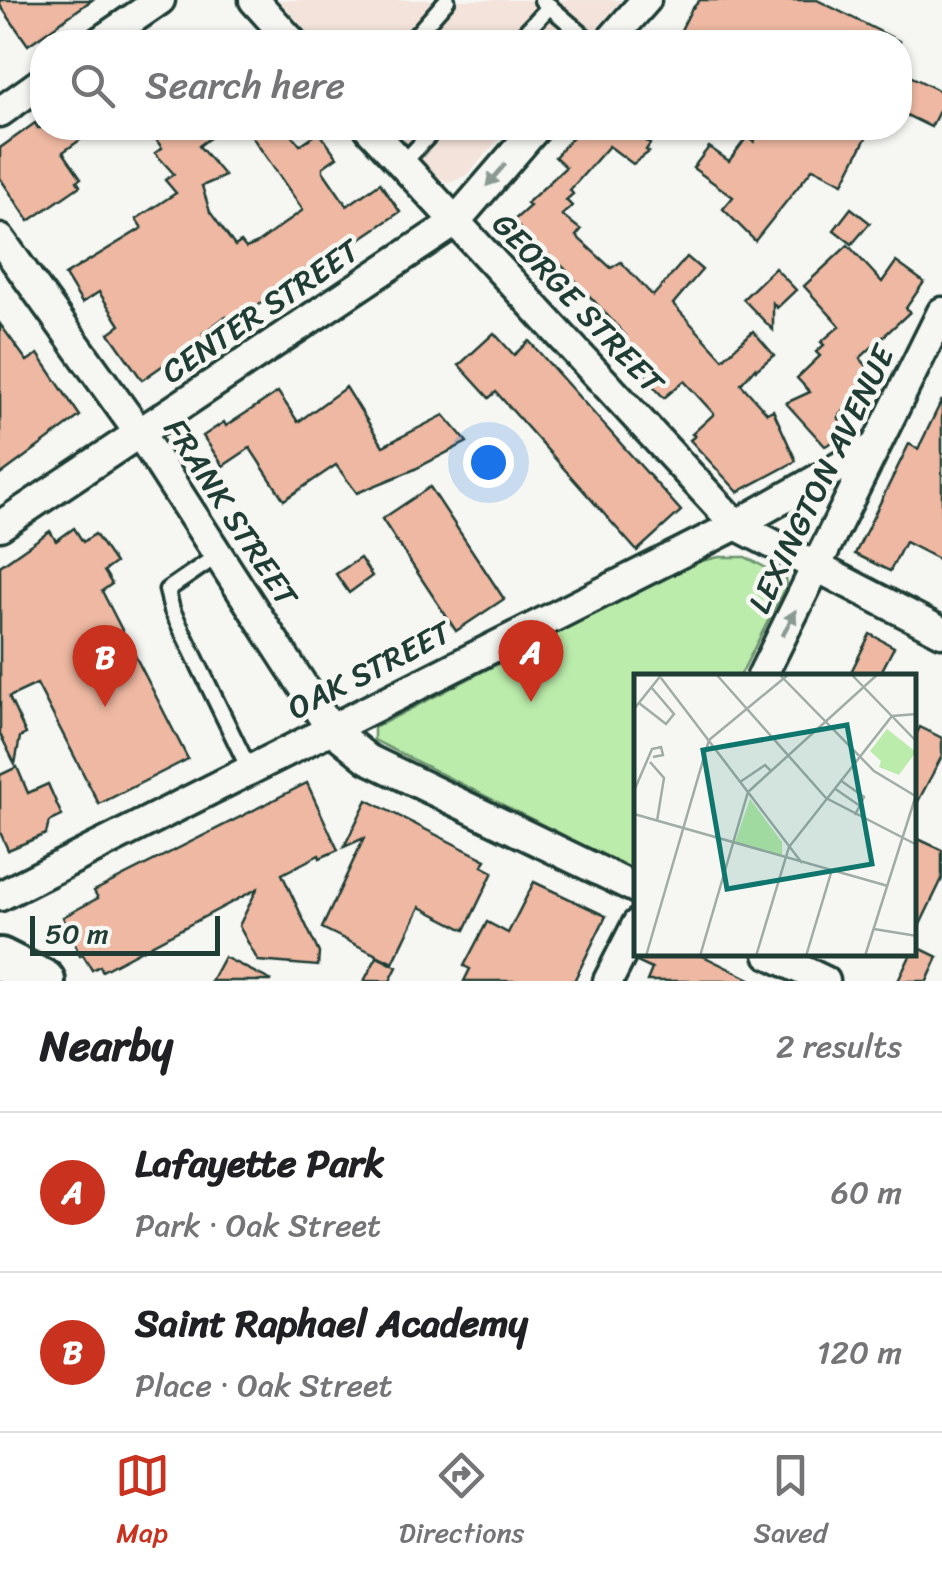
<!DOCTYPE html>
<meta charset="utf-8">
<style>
:root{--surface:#fff;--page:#f2f2f2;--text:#202124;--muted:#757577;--line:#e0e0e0;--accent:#c8321e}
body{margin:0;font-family:Sriracha,sans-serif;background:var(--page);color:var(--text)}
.scale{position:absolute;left:30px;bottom:25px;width:190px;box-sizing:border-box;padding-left:10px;border:5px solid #1f3d34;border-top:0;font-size:28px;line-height:35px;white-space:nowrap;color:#1f3d34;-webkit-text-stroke:8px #f6f6f2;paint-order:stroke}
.you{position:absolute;left:488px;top:462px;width:35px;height:35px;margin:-25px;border:8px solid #fff;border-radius:50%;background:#1a73e8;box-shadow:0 0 0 15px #1a73e833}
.badge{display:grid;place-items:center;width:65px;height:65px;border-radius:50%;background:var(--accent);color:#fff;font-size:32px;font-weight:700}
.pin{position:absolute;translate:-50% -82px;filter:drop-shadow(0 2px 5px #0008)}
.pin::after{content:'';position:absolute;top:52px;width:35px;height:30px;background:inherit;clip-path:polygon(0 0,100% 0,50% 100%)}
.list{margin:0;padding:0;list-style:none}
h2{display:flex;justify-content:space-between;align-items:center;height:130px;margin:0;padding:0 40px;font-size:42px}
h2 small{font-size:32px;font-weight:400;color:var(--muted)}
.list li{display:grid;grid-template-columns:65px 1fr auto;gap:30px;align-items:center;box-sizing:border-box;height:160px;padding:0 40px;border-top:2px solid var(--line)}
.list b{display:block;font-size:38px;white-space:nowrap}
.list p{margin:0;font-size:32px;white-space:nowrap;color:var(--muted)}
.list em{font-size:32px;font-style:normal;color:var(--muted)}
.icon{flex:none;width:55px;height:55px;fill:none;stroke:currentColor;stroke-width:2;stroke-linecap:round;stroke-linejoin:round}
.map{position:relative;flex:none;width:942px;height:981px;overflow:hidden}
.search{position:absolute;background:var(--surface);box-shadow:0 2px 8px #0004;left:30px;right:30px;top:30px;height:110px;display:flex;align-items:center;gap:25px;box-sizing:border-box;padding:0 35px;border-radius:40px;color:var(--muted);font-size:38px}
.sheet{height:450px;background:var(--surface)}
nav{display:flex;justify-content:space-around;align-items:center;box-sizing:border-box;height:140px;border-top:2px solid var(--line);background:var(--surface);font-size:28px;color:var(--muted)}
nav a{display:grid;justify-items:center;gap:5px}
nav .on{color:var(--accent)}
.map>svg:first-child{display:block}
</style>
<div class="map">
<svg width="942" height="981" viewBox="0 0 942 981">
<rect width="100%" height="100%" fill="#f6f6f2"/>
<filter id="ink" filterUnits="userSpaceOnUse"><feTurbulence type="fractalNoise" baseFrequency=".01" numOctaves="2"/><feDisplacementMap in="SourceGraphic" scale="20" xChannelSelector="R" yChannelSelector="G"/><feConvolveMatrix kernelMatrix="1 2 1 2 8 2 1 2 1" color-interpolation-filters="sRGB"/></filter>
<g filter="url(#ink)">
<g fill="#f4e3da">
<polygon points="279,0 622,0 584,42 317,42"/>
<polygon points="394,128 509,128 467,175 449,183 437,176"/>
</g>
<polygon fill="#bbecab" stroke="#6d9470" stroke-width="2.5" points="719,557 745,557 786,578 786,586 740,676 637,676 637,872 374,740 374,728 693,563"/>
<g fill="#eeb8a2" stroke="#1f3d34" stroke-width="2.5">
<polygon points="0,0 92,0 28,45 0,5"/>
<polygon points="700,0 817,0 901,42 675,42 691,10"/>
<polygon points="900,71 942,92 942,105 931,127 900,112"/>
<polygon points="35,123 38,128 97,128 63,152 81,178 77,181 80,186 29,221 0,178 0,148"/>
<polygon points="148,128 223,128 199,146 225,176 202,186 210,212 235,246 241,242 246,248 256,244 303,210 246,128 286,128 300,145 319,132 337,157 323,167 323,171 347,206 380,183 400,212 321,265 318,261 250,311 246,306 231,317 225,317 203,333 205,336 142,380 109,333 120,325 99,292 82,303 65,275 142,228 136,219 176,193 165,180 174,174 155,153 162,148"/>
<polygon points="581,128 630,128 650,144 646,150 649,152 633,164 609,146 570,190 573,194 566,200 572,206 562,215 581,230 576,236 611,268 621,262 653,296 687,257 702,270 673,304 723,359 753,331 774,355 756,370 755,368 741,384 767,413 773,410 796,461 738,492 690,440 695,436 692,434 714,414 684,381 664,398 645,377 648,374 617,346 626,336 563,267 532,242 513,221 530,206 527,203 566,167 555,157"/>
<polygon points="761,128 871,128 843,183 813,168 755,241 723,209 733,197 693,168 709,147 729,161 747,137 754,142"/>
<polygon points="851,208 870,223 852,244 834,230"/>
<polygon points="848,245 882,282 896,262 924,282 906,308 910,312 860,358 877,378 838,417 850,433 825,446 786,403 810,392 797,378 820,356 816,352 824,345 821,342 840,326 804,286"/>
<polygon points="775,268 796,290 777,308 773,303 773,330 743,299"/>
<polygon points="0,324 27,361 38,354 80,416 0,475"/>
<polygon points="494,333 514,355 529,341 681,511 637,551 496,392 489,398 459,365"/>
<polygon points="346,387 383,446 444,415 467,442 413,470 357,493 336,465 284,500 250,448 223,466 203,436 224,422 226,426 278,392 298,422"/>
<polygon points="942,400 942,561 905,542 890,571 855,554 909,444 918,449"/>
<polygon points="430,487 504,599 456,631 382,519"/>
<polygon points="74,528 83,542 95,534 115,563 104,571 112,584 102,591 188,759 99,804 37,684 9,697 26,734 20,737 15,764 0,734 0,566 50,531 56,541"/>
<polygon points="360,558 372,576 349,593 336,574"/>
<polygon points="870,634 894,647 879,676 849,676"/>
<polygon points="920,727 942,738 942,756 914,809 914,739"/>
<polygon points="17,767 28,793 48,784 62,816 49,822 46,834 8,850 0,832 0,775"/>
<polygon points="307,783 338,850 320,858 319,855 282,874 319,953 318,966 258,961 239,926 257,889 102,971 100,966 92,970 83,955 80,956 63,917 98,898 94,891"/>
<polygon points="367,800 486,860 482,866 493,872 465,930 420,907 393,963 322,928 364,838 344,847"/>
<polygon points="914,837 942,850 942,879 914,937"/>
<polygon points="534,882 606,916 574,981 464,981 470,969 464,966 487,922 508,933"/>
<polygon points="915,946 938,957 927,981 898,981 911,954 914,954"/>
<polygon points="642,954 699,954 754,981 647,981 652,969 637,962"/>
<polygon points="224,957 272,981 211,981"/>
<polygon points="377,957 397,967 390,981 364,981"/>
</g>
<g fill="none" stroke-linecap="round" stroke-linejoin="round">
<defs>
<g id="lane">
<polyline points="542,0 591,42"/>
<polyline points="410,42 447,0"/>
<polyline points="516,42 550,6"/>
<polyline points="402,164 436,128"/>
<polyline points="218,555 167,590 172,610 249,769"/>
</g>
<g id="street">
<polyline points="254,0 292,42"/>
<polyline points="99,42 160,0"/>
<polyline points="609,42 646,0"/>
<polyline points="0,112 42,82"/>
<polyline points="369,128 736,525 942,632"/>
<polyline points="0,239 140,434 330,728 368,759 637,889"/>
<polyline points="0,526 455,222 536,128"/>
<polyline points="762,676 942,312"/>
<polyline points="0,896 736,525 873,448"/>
<polyline points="769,954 825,981"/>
<polyline points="608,981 637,924"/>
</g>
<polyline id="secondary" points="0,959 44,981"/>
</defs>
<use href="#lane" stroke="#1f3d34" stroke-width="21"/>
<use href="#street" stroke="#1f3d34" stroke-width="35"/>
<use href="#secondary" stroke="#1f3d34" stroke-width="48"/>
<use href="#lane" stroke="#f6f6f2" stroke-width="14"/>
<use href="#street" stroke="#f6f6f2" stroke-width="28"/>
<use href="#secondary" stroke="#f6f6f2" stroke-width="40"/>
</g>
<defs><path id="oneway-solid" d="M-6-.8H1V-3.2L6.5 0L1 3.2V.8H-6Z" transform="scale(2.5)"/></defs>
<g fill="#8a9a93">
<use href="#oneway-solid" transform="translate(496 175) rotate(131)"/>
<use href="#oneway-solid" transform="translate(789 623) rotate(-63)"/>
</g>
</g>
<g text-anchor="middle" stroke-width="9" stroke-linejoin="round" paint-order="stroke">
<g font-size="32" fill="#1f3d34" stroke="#f6f6f2">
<text transform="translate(578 303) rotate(47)" y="11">GEORGE STREET</text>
<text transform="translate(260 311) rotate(-34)" y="11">CENTER STREET</text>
<text transform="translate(821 479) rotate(-64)" y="11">LEXINGTON AVENUE</text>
<text transform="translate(231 512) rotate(57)" y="11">FRANK STREET</text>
<text transform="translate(369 670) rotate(-27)" y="11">OAK STREET</text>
</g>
</g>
<g transform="translate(634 674)">
<rect width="282" height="282" fill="#f6f6f2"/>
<path d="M253,55L282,78L265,101L245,93L247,87L236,77ZM116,125L148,168V182L101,168Z" fill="#bbecab"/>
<path fill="none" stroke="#a0aca6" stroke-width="2.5" d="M82,0L192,124L283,171M145,0L240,97L283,123M217,0L283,68M27,4L168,189M5,29L32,50L40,40L17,13M0,35L28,0M16,88L30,104L23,147M206,106L230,123L221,141M106,108L131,91L137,97M200,114L226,132M0,117L18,75L27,73L29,81L19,83M0,140L254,212M240,255L283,262M12,282L75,66L155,0M66,282L114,118L244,0M122,282L155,173L258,42L283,40M172,282L197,199M231,282L282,121"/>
<path fill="#0f766e" fill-opacity="0.15" stroke="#0f766e" stroke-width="5" d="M213,51L238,190L93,215L69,76Z"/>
<rect width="282" height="282" fill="none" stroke="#1f3d34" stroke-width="5"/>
</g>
</svg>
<div class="scale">50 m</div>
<div class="you"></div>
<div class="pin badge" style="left:531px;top:702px">A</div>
<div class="pin badge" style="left:105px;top:707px">B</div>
<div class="search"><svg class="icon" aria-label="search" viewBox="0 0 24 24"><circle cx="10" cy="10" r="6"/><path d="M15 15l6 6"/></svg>Search here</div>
</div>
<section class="sheet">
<h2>Nearby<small>2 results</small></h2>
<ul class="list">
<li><span class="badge">A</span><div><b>Lafayette Park</b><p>Park · Oak Street</p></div><em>60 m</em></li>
<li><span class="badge">B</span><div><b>Saint Raphael Academy</b><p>Place · Oak Street</p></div><em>120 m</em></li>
</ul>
</section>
<nav>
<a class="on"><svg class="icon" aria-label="map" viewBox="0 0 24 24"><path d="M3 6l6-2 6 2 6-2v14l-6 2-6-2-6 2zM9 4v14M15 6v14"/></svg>Map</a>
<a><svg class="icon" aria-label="directions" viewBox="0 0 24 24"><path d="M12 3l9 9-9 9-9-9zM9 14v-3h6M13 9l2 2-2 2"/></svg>Directions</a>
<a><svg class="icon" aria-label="saved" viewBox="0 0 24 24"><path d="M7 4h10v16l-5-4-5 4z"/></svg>Saved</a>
</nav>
